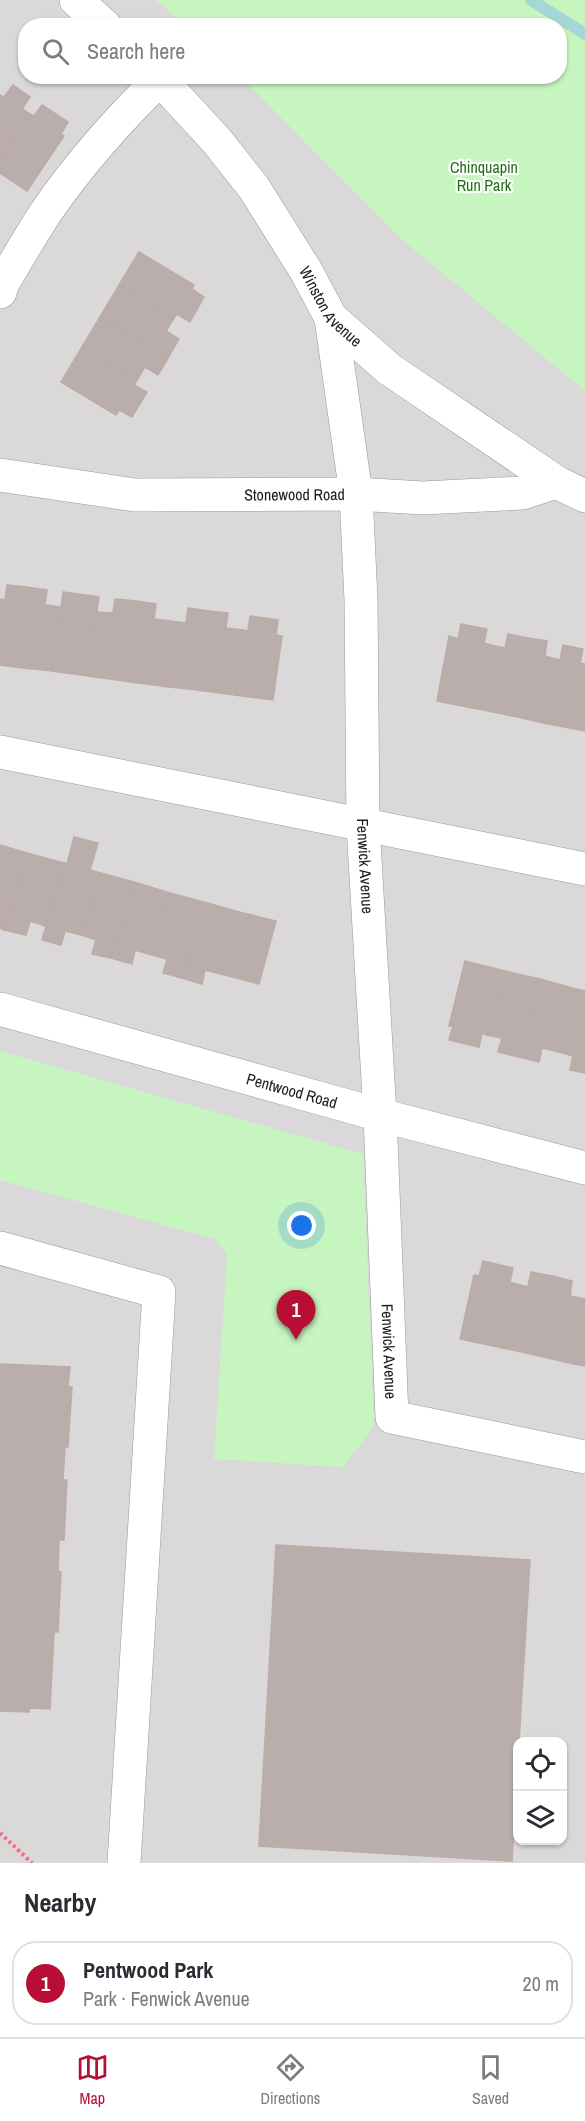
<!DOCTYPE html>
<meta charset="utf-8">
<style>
:root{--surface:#fff;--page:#f2f2f3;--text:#2b2b33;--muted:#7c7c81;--line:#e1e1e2;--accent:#b90e33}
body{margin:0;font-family:"Archivo Narrow",sans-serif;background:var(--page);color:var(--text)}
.controls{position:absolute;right:18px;bottom:18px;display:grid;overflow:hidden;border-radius:12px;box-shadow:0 2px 4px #0004}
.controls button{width:54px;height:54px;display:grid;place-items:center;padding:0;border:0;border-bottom:2px solid var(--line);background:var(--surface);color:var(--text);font:30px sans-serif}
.you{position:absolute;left:302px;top:1226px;width:21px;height:21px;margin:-15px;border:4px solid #fff;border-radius:50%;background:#1a73e8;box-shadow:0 0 0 9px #1a73e833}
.badge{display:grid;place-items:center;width:39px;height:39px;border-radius:50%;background:var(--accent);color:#fff;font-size:20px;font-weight:700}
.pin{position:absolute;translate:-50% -50px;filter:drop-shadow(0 2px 3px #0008)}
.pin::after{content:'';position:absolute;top:32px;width:21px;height:18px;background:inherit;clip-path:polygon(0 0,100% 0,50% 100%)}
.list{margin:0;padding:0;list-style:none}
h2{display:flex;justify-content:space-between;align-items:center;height:78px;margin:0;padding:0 24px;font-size:26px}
h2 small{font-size:20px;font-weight:400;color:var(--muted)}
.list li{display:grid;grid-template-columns:39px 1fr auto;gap:18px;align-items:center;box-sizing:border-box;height:84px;margin:0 12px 12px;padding:0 12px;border:2px solid var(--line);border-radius:24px}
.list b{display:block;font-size:22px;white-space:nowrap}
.list p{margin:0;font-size:20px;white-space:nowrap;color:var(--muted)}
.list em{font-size:20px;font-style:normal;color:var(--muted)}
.icon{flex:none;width:33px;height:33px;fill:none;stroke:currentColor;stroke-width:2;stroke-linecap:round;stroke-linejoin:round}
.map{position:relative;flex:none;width:585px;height:1863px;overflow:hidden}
.search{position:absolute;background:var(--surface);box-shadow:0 2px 4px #0004;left:18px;right:18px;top:18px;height:66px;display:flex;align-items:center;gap:15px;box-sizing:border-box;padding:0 21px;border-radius:24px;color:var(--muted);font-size:22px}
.sheet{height:174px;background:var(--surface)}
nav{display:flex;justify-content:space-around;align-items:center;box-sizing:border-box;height:84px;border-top:2px solid var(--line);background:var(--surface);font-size:16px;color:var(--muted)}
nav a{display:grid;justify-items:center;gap:3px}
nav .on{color:var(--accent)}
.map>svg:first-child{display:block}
</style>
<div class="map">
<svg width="585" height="1863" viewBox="0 0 585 1863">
<rect width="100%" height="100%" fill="#ece6e2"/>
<path fill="#dad8d9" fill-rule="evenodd" d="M0,0H585V1863H0ZM26,26H560V76H26ZM518,1742H562V1840H518Z"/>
<g fill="#c7f5c0">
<polygon points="156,0 585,0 585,391 399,237 241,77 560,76 560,26 186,25"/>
<polygon points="0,1051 363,1154 374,1426 343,1467 214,1459 227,1254 215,1239 0,1180"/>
</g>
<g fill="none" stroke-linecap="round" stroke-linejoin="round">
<polyline stroke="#a5d7d7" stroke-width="12" points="531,0 585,34"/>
</g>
<g fill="#b9aeac" stroke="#bdaba5" stroke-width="1.5">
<polygon points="13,85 30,97 22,109 30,114 0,160 0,95 4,97"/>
<polygon points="42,105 68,122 61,134 64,136 27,191 0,173 0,160 30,114 34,116"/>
<polygon points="139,252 194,285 192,289 204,297 190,322 177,314 174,318 119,285"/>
<polygon points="119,285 174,318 166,331 179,339 168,358 100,317"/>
<polygon points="100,317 168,358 158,375 145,367 137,380 82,347"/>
<polygon points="82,347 137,380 134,385 147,392 132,417 119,410 116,415 61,382"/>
<polygon points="7,585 26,587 15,667 0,665 0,599 5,600"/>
<polygon points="26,587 47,590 45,605 60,607 52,671 15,667"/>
<polygon points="63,592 99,597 88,676 52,671"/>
<polygon points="115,599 136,601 124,681 88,676 97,612 113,613"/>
<polygon points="136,601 156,604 154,619 170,621 161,686 124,681"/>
<polygon points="188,608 208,611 197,690 161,686 170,621 186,623"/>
<polygon points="208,611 228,613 226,628 243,630 235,695 197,690"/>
<polygon points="250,616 278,620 276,635 282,636 273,700 235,695 243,630 248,631"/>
<polygon points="461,624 487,629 484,643 490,645 478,709 437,701 449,636 458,639"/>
<polygon points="508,634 528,638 513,716 478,709 490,645 505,648"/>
<polygon points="528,638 547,641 545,656 560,660 548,724 513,716"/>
<polygon points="563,645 583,649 580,663 585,664 585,731 548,724"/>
<polygon points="74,837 98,843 90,870 101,873 82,935 65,931 61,945 42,940 64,863 67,864"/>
<polygon points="0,845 27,853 4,930 0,928"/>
<polygon points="27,853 64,863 46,926 30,921 26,935 4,930"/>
<polygon points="101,873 134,882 111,958 92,954 96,940 82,935"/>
<polygon points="134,882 170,893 152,955 135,950 132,964 111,958"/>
<polygon points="170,893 204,902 182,978 163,973 167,959 152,955"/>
<polygon points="204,902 239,912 221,974 205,970 202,984 182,978"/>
<polygon points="239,912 276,921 259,984 221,974"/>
<polygon points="465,961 505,971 487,1035 482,1033 479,1047 449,1040 453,1026 449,1026"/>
<polygon points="505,971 540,979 519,1057 498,1052 502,1038 487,1035"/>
<polygon points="540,979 576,989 559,1052 542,1048 539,1062 519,1057"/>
<polygon points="576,989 585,991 585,1073 570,1070 573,1056 559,1052"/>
<polygon points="483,1261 513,1268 510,1282 516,1284 503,1348 460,1339 474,1275 479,1276"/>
<polygon points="531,1272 552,1276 535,1355 503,1348 516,1284 528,1287"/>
<polygon points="552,1276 572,1281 570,1296 585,1299 585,1309 574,1364 535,1355"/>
<polygon points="585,1309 585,1366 574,1364"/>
<polygon points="0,1364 70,1367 68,1387 72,1387 68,1447 65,1447 63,1480 67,1480 64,1540 59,1540 58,1571 61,1572 58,1632 54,1632 50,1709 29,1708 29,1712 0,1711"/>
<polygon points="276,1545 530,1560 519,1742 518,1742 512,1861 259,1846"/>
</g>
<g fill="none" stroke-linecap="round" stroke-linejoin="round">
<defs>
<g id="minor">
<polyline points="76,0 105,26"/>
<path id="s1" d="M157,76L217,141L254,188L306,271L331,318L389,369L556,482"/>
<path d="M0,292L3,283C17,259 31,235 46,212C79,164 118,120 160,79"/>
<path id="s2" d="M331,318L356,494L361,600L363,825L380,1115L392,1417L585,1457"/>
<path id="s3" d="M0,475L135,495L356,494L423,498L522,493L556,482L585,496"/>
<polyline points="0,752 585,869"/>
<path id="s4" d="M0,1009L380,1115L585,1168"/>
<polyline points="0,1248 159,1292 124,1863"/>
</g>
</defs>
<use href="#minor" stroke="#999" stroke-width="34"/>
<polyline stroke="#ef707e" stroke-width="4" stroke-dasharray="3 3" stroke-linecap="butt" points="0,1833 32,1863"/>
<use href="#minor" stroke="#fff" stroke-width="33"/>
</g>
<g text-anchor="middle" stroke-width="4.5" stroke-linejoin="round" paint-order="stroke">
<g font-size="16" fill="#1f7013" stroke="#fff">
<text x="484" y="173">Chinquapin<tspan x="484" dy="18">Run Park</tspan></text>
</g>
<g font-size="16" fill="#1c1c1c" stroke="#fff">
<text dy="6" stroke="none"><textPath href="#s1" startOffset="290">Winston Avenue</textPath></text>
<text dy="6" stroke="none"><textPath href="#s3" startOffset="296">Stonewood Road</textPath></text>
<text dy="6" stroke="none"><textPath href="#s2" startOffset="550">Fenwick Avenue</textPath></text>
<text dy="6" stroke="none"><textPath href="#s4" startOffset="303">Pentwood Road</textPath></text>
<text dy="6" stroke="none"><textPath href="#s2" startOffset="1036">Fenwick Avenue</textPath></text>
</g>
</g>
</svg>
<div class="controls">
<button><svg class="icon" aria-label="locate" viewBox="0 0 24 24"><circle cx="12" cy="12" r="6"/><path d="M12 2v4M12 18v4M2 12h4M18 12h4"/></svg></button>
<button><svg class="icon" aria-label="layers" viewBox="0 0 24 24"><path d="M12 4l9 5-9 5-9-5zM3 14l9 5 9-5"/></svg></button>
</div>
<div class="you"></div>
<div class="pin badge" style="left:296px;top:1340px">1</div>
<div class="search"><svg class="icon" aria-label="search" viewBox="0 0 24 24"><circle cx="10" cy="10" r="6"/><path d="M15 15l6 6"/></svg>Search here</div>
</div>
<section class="sheet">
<h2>Nearby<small></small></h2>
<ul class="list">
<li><span class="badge">1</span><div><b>Pentwood Park</b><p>Park · Fenwick Avenue</p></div><em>20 m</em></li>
</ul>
</section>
<nav>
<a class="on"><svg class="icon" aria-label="map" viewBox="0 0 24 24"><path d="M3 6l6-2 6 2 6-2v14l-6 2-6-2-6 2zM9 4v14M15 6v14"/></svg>Map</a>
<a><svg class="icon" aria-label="directions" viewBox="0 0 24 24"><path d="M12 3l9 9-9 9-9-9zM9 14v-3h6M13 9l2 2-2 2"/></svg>Directions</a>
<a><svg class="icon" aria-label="saved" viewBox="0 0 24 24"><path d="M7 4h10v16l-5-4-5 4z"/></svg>Saved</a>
</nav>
